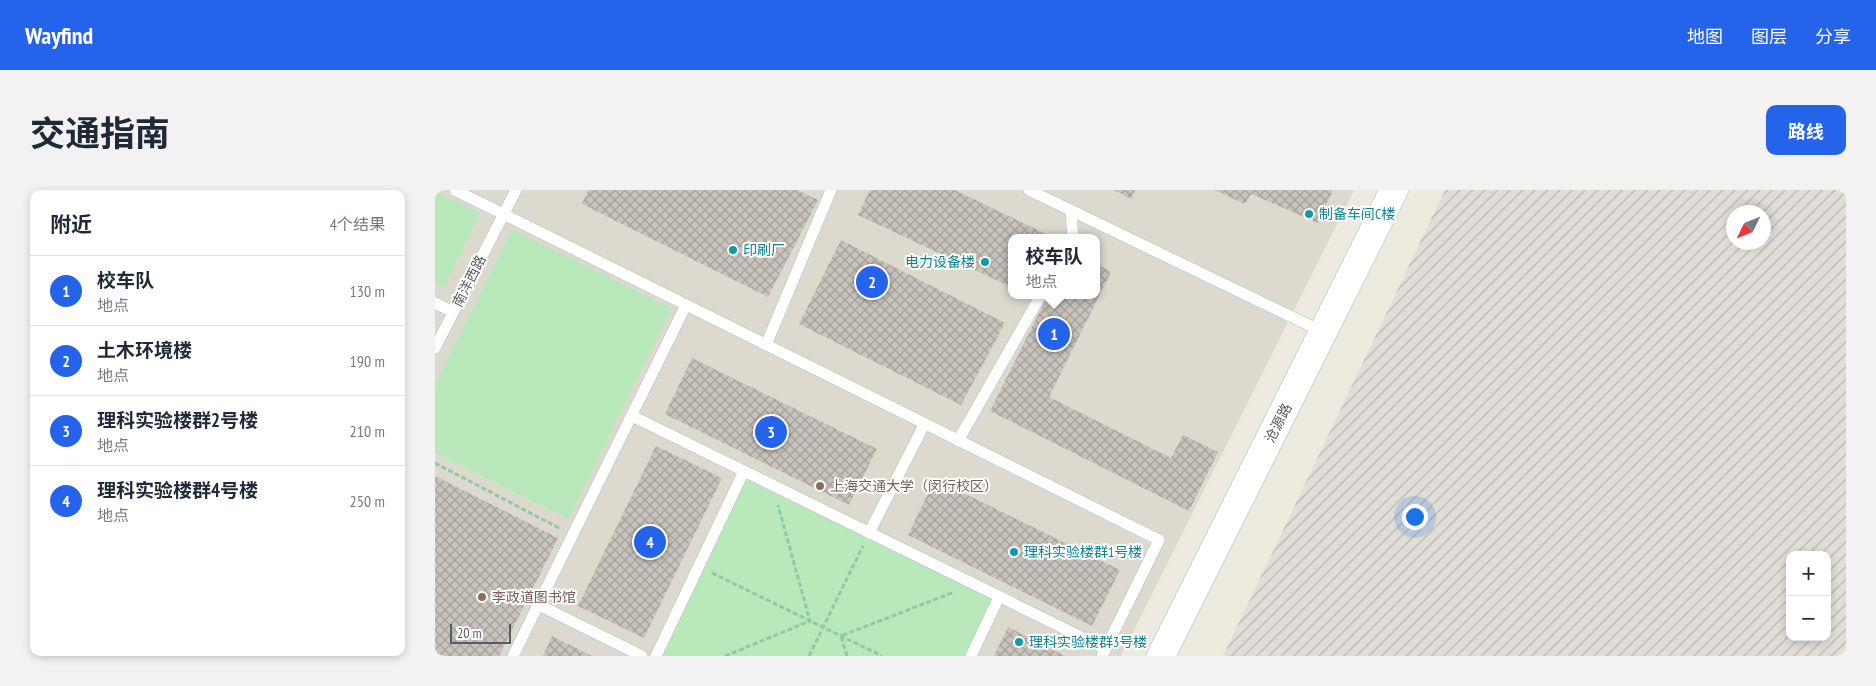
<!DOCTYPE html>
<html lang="zh">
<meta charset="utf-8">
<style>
:root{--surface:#fff;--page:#f2f2f3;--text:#1f2937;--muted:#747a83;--line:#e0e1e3;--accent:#2563eb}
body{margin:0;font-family:"PT Sans Narrow","Noto Sans SC",sans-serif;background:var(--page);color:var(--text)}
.controls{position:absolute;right:15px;bottom:15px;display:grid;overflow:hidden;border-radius:10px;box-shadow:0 2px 8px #0003}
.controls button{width:45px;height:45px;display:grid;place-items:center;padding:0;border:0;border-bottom:1px solid var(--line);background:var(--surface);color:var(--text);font:25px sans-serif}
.compass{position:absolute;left:1291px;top:15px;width:45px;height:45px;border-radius:50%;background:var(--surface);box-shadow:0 2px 8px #0003;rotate:227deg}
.scale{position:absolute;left:15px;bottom:12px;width:61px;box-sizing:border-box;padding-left:5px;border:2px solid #585c62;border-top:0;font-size:14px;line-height:18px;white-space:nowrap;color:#585c62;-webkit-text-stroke:4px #fff;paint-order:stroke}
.you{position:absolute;left:979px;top:326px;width:18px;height:18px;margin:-12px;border:4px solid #fff;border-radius:50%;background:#1a73e8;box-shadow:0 0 0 8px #1a73e833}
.badge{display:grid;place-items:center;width:32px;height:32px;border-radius:50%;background:var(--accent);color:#fff;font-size:16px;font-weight:700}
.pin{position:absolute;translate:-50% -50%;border:2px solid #fff;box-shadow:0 1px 5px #0006}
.popup{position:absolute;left:573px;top:44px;width:92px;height:65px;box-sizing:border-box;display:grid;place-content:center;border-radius:10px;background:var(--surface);filter:drop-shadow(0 1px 4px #0005);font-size:16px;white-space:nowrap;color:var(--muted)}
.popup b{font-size:19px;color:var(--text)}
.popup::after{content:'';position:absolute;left:50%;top:100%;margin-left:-10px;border:10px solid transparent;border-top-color:var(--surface)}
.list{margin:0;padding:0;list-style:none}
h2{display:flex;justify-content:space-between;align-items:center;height:65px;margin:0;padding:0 20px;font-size:21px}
h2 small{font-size:16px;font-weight:400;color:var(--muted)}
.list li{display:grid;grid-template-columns:32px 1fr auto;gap:15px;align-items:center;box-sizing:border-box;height:70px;padding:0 20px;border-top:1px solid var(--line)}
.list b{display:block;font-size:19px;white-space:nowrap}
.list p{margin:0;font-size:16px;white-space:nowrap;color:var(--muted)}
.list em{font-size:16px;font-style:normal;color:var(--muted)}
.map{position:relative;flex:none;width:1411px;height:466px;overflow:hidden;border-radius:10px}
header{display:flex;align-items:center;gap:30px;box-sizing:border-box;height:70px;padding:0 25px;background:var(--accent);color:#fff}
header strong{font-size:24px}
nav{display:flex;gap:28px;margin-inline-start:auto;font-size:18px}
.intro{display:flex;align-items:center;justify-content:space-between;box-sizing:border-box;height:120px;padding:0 30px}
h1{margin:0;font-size:35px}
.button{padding:12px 22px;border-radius:10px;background:var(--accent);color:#fff;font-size:18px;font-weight:700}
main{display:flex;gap:30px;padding:0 30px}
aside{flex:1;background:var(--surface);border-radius:10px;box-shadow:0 2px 8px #0003}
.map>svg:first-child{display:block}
</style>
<header>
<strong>Wayfind</strong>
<nav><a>地图</a><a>图层</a><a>分享</a></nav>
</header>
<div class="intro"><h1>交通指南</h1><a class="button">路线</a></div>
<main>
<aside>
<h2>附近<small>4个结果</small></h2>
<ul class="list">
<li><span class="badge">1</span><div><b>校车队</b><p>地点</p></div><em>130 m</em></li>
<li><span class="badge">2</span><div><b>土木环境楼</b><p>地点</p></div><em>190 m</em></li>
<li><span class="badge">3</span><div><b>理科实验楼群2号楼</b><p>地点</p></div><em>210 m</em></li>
<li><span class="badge">4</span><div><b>理科实验楼群4号楼</b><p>地点</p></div><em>250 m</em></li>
</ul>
</aside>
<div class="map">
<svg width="1411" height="466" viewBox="0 0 1411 466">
<defs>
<pattern id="industrial-furrows" width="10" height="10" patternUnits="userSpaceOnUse" patternTransform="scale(1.25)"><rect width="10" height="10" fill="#e0ded7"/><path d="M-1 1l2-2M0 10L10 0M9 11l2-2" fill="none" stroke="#b8b7b2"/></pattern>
<pattern id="building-cross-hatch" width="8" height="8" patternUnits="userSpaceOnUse" patternTransform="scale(1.25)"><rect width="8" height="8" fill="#c8c4bc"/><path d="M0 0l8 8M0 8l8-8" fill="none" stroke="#a5a29c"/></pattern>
</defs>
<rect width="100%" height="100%" fill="#edebdf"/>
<path fill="url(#industrial-furrows)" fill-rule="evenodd" d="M1010,0H1411V466H788ZM1298,22H1328V52H1298ZM1355,365H1392V447H1355Z"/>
<path fill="#dcdace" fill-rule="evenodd" d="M0,0H919L686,466H0ZM576,48H662V105H576Z"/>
<g fill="#b9e8bb">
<polygon points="0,1 45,23 9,98 0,93"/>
<polygon points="77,39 237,118 133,329 0,263 0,195"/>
<polygon points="310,289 560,410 532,466 227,466"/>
</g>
<g fill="url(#building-cross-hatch)">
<polygon points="153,0 362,0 383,10 333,107 147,14"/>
<polygon points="435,0 520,0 619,48 576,48 576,97 423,25"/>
<polygon points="679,0 700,0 696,9"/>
<polygon points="780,0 898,0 883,33 816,4 810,14"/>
<polygon points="406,50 570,133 526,215 364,134"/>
<polygon points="662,74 676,82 614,207 736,268 748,245 783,262 754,321 555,221 613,105 662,105"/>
<polygon points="257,168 442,259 414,315 230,224"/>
<polygon points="221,256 287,288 209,448 143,416"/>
<polygon points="0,286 123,348 64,466 0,466"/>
<polygon points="500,289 685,380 657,436 473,345"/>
<polygon points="573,437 630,466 559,466"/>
<polygon points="117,446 157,466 108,466"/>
</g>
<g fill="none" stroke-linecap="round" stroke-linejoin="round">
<defs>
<g id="service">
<polyline points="20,0 724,350 667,466"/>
<polyline points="594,0 888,142"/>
<polyline points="636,21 638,48"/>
<polyline points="0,113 18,122"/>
<polyline points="331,155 396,0"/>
<polyline points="0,158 81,0"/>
<polyline points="197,226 671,459"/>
<polyline points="523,251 606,105"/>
<polyline points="434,343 489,235"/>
<polyline points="104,415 207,466"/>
<polyline points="78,466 251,115"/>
<polyline points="221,466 309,281"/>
<polyline points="536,466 564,407"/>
</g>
<polyline id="tertiary" points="726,466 959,0"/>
</defs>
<use href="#service" stroke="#b7bac0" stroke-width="12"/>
<use href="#tertiary" stroke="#b7bac0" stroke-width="29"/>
<g stroke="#92c9a3" stroke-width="3" stroke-dasharray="5 2.5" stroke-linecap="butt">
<polyline points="0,273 124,338"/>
<polyline points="277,383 447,466"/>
<polyline points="290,466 375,431 343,315"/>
<polyline points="374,466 428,356"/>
<polyline points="412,466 406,446 519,402"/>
</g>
<use href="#service" stroke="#fff" stroke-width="11"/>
<use href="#tertiary" stroke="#fff" stroke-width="28"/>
</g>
<g fill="#0f9aa8" stroke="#fff" stroke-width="2">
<circle cx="874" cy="24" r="5"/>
<circle cx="298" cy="60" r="5"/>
<circle cx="550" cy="72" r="5"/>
<circle cx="579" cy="362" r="5"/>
<circle cx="584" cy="452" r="5"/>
</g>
<g fill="#8d6e63" stroke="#fff" stroke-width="2">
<circle cx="385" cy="296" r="5"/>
<circle cx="47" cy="407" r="5"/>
</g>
<g text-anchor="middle" stroke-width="4" stroke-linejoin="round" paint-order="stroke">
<g font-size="14" fill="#0d838f" stroke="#fff" text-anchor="start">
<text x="884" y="29">制备车间C楼</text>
<text x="308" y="65">印刷厂</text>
<text x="540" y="77" text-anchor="end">电力设备楼</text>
<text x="589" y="367">理科实验楼群1号楼</text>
<text x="594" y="457">理科实验楼群3号楼</text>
</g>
<g font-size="14" fill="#585c62" stroke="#fff">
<text transform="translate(34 91) rotate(-63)" y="5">南洋西路</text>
<text transform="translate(843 233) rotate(-63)" y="5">沧源路</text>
</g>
<g font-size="14" fill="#785e54" stroke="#fff" text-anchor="start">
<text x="395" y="301">上海交通大学（闵行校区）</text>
<text x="57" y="412">李政道图书馆</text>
</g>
</g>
</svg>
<div class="controls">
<button>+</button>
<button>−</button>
</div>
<svg class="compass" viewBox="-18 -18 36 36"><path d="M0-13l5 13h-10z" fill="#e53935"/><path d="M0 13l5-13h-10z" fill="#747a83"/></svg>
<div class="scale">20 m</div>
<div class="you"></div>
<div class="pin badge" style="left:619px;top:144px">1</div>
<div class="popup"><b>校车队</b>地点</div>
<div class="pin badge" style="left:437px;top:92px">2</div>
<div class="pin badge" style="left:336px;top:242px">3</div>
<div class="pin badge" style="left:215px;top:352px">4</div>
</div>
</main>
